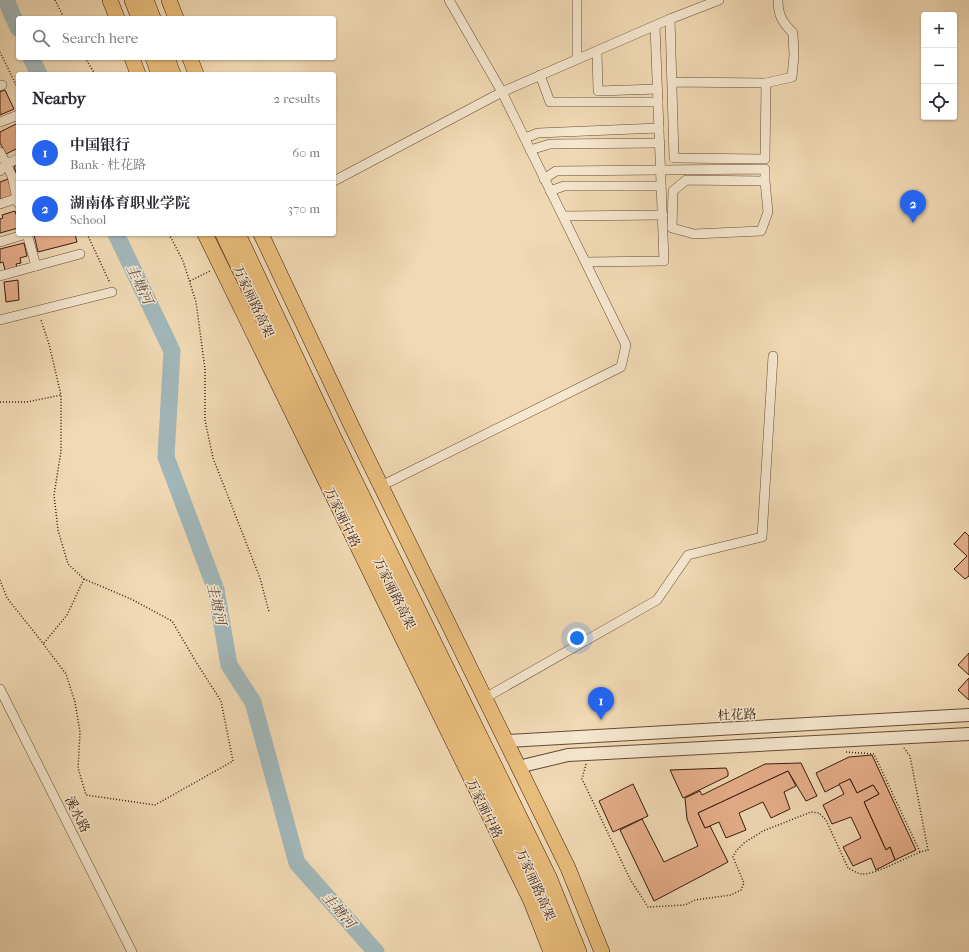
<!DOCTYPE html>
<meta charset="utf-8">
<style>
:root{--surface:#fff;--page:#f2f2f3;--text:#2b2b33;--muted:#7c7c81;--line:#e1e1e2;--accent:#2563eb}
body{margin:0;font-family:"IM FELL French Canon","Noto Serif SC",serif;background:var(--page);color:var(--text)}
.controls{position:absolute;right:12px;top:12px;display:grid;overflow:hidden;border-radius:4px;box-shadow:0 1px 3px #0004}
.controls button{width:36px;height:36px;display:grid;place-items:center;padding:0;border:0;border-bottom:1px solid var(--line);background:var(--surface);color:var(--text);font:20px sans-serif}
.you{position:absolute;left:577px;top:638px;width:14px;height:14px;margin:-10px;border:3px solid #fff;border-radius:50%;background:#1a73e8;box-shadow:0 0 0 6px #1a73e833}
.badge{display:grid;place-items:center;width:26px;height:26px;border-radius:50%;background:var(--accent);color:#fff;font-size:13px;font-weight:700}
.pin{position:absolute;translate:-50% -33px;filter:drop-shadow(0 1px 2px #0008)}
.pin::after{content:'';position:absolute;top:21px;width:14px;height:12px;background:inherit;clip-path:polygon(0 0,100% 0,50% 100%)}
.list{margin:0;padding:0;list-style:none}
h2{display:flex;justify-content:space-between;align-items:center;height:52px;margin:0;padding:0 16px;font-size:17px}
h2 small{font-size:13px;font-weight:400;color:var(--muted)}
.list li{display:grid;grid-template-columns:26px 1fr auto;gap:12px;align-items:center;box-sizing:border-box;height:56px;padding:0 16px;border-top:1px solid var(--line)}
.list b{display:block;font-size:15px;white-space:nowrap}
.list p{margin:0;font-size:13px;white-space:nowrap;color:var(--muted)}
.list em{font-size:13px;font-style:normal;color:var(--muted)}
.icon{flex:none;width:22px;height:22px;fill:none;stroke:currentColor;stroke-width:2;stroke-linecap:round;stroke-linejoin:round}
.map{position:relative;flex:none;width:969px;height:952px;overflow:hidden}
.search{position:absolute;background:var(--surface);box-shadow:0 1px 3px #0004;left:16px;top:16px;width:320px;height:44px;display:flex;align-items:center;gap:10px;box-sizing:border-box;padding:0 14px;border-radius:4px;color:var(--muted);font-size:15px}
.panel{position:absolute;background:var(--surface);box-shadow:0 1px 3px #0004;left:16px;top:72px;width:320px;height:164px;border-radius:4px}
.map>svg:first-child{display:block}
</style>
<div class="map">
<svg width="969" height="952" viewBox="0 0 969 952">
<rect width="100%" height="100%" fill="#f0d9b3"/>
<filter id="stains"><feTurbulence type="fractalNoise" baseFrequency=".005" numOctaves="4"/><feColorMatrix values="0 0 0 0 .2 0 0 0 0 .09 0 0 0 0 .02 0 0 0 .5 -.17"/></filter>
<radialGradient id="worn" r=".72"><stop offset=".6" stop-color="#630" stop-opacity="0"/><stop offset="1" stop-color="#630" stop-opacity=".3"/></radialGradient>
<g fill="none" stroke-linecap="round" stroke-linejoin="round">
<g stroke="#a1b7b9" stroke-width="17">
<polyline points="6,0 18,28"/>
<polyline points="31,58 39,74"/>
<polyline points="116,234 172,351 166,457 216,590 229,665 253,702 297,863 376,952"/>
</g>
</g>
<g fill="#e6ae8a" stroke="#381a0d">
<polygon points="5,90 14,109 0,115 0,92"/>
<polygon points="18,123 18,148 6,154 0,143 0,132"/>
<polygon points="18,165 18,180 14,166"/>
<polygon points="8,179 13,196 0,200 0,182"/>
<polygon points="15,211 18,220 18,228 0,233 0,219 3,218 2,215"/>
<polygon points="39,234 75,234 77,242 38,252 34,235"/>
<polygon points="24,243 27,256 20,258 21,263 16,264 17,267 5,270 3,262 0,263 0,249"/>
<polygon points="18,280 19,300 6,302 4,282"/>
<polygon points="965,532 969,536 969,576 965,579 954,569 967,556 954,544"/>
<polygon points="969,653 969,675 958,665"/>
<polygon points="969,678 969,700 958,690"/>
<polygon points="872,755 916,850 895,860 890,847 886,850 864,802 879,794 873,785 857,793 850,779 825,792 816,773 849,757"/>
<polygon points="801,763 817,796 806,801 788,771 698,813 705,828 710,826 728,862 654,901 620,830 642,819 664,862 698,846 687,819 685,798 700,791 702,795 765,764"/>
<polygon points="726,768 728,772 728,776 683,798 670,770"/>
<polygon points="788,771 796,786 784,792 790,809 771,818 763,802 739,813 746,830 726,838 719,822 705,828 698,813"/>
<polygon points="850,779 857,793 873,785 879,794 864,802 886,850 890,847 895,860 876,870 871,858 853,866 843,847 861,838 851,817 832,824 823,805 844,794 839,784"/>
<polygon points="633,784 648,816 613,832 599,801"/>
</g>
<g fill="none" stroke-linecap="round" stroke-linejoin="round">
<defs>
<g id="minor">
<polyline points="577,0 577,59"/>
<polyline points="670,19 674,158 765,159 766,83 672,82"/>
<polyline points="597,51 598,91 657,89"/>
<polyline points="540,75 550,102 658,102"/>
<path d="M766,83L792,77L794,55L793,33C782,22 778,15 778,0"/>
<polyline points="0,86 2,85"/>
<polyline points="0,122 18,115"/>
<polyline points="525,138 538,133 659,128"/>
<polyline points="530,150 550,144 660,143"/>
<polyline points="0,152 12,176 18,203"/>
<polyline points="0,171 6,164 18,159"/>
<polyline points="544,179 556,171 765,169 765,181 686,180 673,191 672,228 694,234 761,231 768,212 765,181"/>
<polyline points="334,181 502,92 449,0"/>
<polyline points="550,191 564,186 661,186"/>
<polyline points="0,204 18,198"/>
<polyline points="563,216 663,215"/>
<polyline points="0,242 26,234"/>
<polyline points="586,262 664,261 655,26"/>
<polyline points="36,266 80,254"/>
<polyline points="0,276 36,266 27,234"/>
<polyline points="0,320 112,292"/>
<polyline points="381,486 621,367 626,345 502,92 670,19 719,0"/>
<polyline points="0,689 132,952"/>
<polyline points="485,698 657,600 688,555 762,537 773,356"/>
</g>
<g id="tertiary">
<polyline points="506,741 969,715"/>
<polyline points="518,767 568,755 969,734"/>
</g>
<g id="primary">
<polyline points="110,0 117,18"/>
<polyline points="169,0 176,18"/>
<polyline points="132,58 138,74"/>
<polyline points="190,58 196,74"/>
<polyline points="205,234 531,901 551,952"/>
<polyline points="261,234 353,429 568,868 602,952"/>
</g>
<g id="trunk">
<polyline points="132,0 139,18"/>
<polyline points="146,0 153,18"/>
<polyline points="153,58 159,74"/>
<polyline points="167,58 173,74"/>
<polyline points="223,234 322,444 536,882 565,952"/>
<polyline points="238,234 334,438 549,877 579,952"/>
</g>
</defs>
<use href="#minor" stroke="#664a36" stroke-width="10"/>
<use href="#tertiary" stroke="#664a36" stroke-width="14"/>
<use href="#primary" stroke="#381a0d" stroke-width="16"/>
<use href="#trunk" stroke="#381a0d" stroke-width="16"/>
<g stroke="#381a0d" stroke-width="1.5" stroke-dasharray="1 2" stroke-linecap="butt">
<polyline points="55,0 64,18"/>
<polyline points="0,52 18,89"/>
<polyline points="85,58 95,74"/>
<polyline points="87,234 110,283"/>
<polyline points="169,234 183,261 196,302 205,369 205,420 213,458 260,578 269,612"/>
<polyline points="190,281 210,271"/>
<polyline points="0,402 27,402 61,395"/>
<polyline points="0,580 7,598 35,633 66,674 75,702 80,732 78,768 86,795 155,805 233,761 221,701 196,662 172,621 131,599 84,579 68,564 58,530 54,495 61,451 61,395 49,344 41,320"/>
<polyline points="44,643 67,615 84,579"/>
<polyline points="846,752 874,754 920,852"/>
<path d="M586,764L582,779L630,879L648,907L685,905L695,900L731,895L741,890L744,883L733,857L736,851L744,843L763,831L811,812L819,813L826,820L848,868C852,870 858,874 862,874C877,875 910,854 928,850L910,756L904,748"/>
</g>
<use href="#minor" stroke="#f5e6ce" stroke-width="9"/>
<use href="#tertiary" stroke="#f5e6ce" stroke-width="12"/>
<use href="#primary" stroke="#e8bc7a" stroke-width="15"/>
<use href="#trunk" stroke="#e8bc7a" stroke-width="15"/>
</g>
<g text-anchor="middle" stroke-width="3" stroke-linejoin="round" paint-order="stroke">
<g font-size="13" fill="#381a0d" stroke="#f5e6ce">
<text transform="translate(254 301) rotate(65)" y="5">万家丽路高架</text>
<text transform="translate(343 517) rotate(64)" y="5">万家丽中路</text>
<text transform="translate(395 593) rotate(64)" y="5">万家丽路高架</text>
<text transform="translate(737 714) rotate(-3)" y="5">杜花路</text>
<text transform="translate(485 808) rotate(64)" y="5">万家丽中路</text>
<text transform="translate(78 814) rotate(63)" y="5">溪水路</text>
<text transform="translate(536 884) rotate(66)" y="5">万家丽路高架</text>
</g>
<g font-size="14" font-style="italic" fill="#584941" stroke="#f5e6ce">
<text transform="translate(140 284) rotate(64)" y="5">圭塘河</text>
<text transform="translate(217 604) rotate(77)" y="5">圭塘河</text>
<text transform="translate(339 910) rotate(49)" y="5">圭塘河</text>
</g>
</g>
<rect width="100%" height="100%" filter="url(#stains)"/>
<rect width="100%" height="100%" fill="url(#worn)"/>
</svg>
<div class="controls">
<button>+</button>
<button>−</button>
<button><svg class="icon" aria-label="locate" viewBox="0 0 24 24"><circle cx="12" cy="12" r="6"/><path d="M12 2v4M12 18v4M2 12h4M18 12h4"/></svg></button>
</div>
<div class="you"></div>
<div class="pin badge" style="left:601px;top:720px">1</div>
<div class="pin badge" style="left:913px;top:223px">2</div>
<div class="search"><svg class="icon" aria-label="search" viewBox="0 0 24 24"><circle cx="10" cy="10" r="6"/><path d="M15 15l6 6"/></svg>Search here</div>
<section class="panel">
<h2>Nearby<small>2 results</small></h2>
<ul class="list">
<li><span class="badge">1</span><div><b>中国银行</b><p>Bank · 杜花路</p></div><em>60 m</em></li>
<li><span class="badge">2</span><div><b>湖南体育职业学院</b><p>School</p></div><em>370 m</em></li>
</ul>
</section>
</div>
